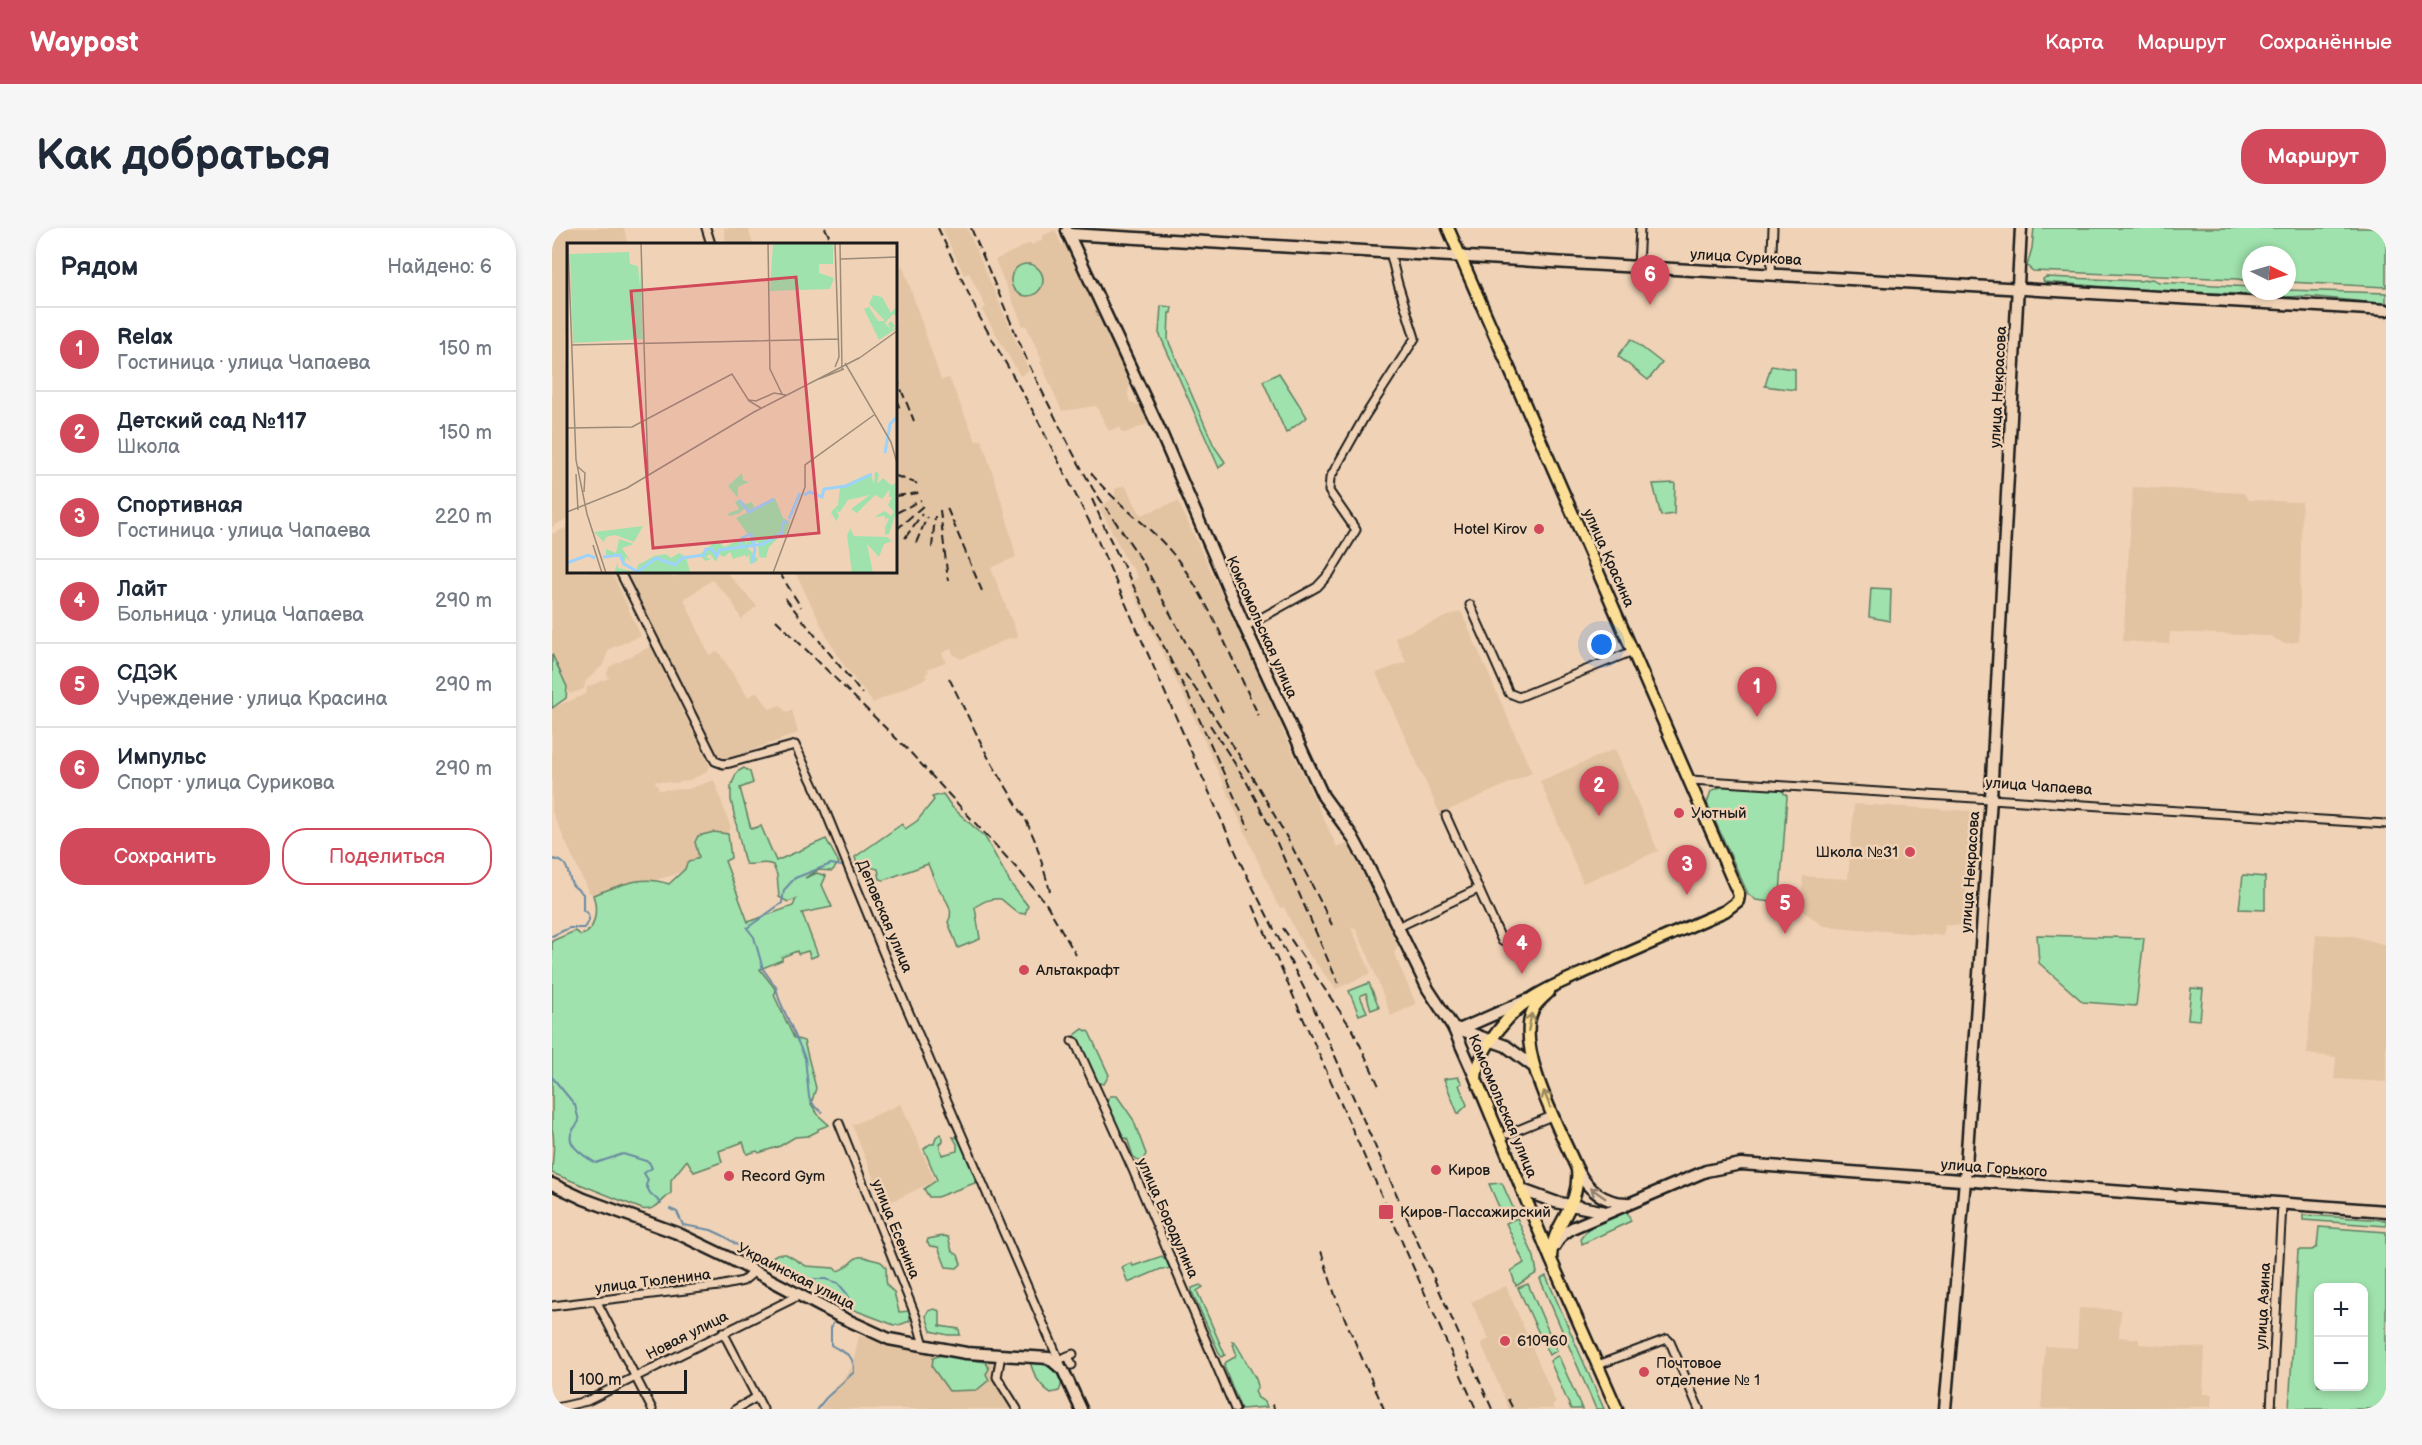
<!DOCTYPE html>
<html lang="ru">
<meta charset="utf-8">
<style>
:root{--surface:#fff;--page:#f6f6f7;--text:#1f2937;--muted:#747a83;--line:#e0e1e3;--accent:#d1495b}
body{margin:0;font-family:"Balsamiq Sans",sans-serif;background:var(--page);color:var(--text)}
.controls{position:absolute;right:18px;bottom:18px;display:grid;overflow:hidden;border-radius:12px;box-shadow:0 3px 9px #0003}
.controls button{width:54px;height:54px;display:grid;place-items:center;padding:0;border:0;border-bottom:2px solid var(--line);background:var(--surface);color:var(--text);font:30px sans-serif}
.compass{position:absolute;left:1690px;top:18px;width:54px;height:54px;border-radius:50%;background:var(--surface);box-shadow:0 3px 9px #0003;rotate:95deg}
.scale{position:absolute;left:18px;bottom:15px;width:117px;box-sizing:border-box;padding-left:6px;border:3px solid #1c1c1c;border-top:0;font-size:16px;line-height:21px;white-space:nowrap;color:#1c1c1c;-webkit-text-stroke:4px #f0d3b6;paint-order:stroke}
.you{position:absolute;left:1050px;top:417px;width:21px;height:21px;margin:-15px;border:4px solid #fff;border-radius:50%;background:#1a73e8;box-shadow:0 0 0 9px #1a73e833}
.badge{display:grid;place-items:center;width:39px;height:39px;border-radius:50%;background:var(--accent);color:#fff;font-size:20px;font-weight:700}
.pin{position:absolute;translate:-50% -50px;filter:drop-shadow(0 2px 3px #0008)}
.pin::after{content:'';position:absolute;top:32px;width:21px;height:18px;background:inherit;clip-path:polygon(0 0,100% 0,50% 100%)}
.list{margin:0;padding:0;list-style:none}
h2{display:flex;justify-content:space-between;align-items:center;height:78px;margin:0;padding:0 24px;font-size:26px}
h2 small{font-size:20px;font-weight:400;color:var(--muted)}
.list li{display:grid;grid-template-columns:39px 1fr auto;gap:18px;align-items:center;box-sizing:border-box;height:84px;padding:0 24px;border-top:2px solid var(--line)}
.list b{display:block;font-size:22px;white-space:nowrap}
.list p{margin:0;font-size:20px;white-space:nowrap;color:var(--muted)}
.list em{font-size:20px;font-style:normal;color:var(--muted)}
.actions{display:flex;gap:12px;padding:18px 24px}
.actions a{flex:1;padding:14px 0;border:2px solid var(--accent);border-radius:24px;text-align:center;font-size:21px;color:var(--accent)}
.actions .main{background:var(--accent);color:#fff}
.map{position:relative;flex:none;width:1834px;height:1181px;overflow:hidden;border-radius:24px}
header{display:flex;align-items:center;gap:36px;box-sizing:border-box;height:84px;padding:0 30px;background:var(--accent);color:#fff}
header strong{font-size:28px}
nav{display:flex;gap:33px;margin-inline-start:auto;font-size:21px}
.intro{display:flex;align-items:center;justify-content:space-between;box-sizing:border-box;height:144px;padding:0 36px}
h1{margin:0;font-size:42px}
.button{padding:15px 27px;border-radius:24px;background:var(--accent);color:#fff;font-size:21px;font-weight:700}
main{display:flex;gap:36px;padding:0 36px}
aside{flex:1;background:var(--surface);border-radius:24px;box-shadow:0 3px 9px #0003}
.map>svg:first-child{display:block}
</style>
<header>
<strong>Waypost</strong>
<nav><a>Карта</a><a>Маршрут</a><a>Сохранённые</a></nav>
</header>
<div class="intro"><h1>Как добраться</h1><a class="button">Маршрут</a></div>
<main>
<aside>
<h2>Рядом<small>Найдено: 6</small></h2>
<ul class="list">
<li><span class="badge">1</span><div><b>Relax</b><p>Гостиница · улица Чапаева</p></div><em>150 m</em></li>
<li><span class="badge">2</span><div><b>Детский сад №117</b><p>Школа</p></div><em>150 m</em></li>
<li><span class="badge">3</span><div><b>Спортивная</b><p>Гостиница · улица Чапаева</p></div><em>220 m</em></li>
<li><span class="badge">4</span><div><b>Лайт</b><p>Больница · улица Чапаева</p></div><em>290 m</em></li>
<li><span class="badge">5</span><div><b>СДЭК</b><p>Учреждение · улица Красина</p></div><em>290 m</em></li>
<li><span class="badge">6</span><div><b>Импульс</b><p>Спорт · улица Сурикова</p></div><em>290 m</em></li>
</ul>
<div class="actions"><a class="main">Сохранить</a><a>Поделиться</a></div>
</aside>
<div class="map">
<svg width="1834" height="1181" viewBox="0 0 1834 1181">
<rect width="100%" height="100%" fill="#f0d3b6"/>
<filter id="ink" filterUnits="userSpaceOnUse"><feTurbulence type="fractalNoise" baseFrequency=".0167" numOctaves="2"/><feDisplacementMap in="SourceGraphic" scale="12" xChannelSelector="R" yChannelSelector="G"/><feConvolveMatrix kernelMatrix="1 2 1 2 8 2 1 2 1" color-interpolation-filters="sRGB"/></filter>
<g filter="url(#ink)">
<g fill="#e2c4a3">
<polygon points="0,0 72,0 76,16 16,16 16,290 0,299"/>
<polygon points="172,0 196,0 201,16 174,16"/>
<polygon points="390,0 415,0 477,143 468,148 430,82 434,79 417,45 412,47"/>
<polygon points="503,2 510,17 515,15 558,113 578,153 576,167 578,174 590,178 598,195 573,205 570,205 567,199 557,203 544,178 510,183 488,134 490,133 474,97 471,98 443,32 478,15 480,17 490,12 490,8"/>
<polygon points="351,38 389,152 397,150 424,213 430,212 453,284 464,329 439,340 466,409 462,411 458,410 409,431 402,427 399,421 390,425 394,434 375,441 377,444 373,446 375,450 321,475 293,439 276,411 243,344 344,344 344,41"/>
<polygon points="573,257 589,287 626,273 731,497 730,501 785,619 796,616 846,718 842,725 864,776 839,788 817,730 804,702 799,699 819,745 784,761 752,720 732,679 729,680 725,676 639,483 577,355 586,350 579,337 576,336 548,280 563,268 563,261"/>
<polygon points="1581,259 1692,265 1696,272 1750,274 1747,413 1733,416 1718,408 1618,404 1617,416 1571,413"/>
<polygon points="16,299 16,344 60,344 89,408 57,421 51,437 33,454 32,461 18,466 0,426 0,306"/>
<polygon points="72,344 114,344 121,350 129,344 174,344 205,378 189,391 180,373 160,352 132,371 157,427 166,423 196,469 205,464 218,481 228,477 235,485 240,482 246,505 182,529 172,530 165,527"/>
<polygon points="909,383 980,545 888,586 824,445 854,434 843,409"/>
<polygon points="99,418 158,538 153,545 135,553 124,555 103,553 107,562 136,561 162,552 179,600 153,630 122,647 41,667 36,663 0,584 0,480 34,466 35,459 57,450 55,446 57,439"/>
<polygon points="1063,521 1106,623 1031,655 988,553"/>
<polygon points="1302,576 1420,583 1412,698 1393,697 1392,708 1271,698 1249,681 1251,648 1296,651"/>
<polygon points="1764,706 1802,708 1834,717 1834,854 1782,851 1784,829 1755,826"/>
<polygon points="349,876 383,953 332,977 300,897"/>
<polygon points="954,1058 1004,1175 1000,1177 1002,1181 957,1181 929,1115 937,1111 919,1074"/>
<polygon points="1527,1080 1569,1082 1567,1109 1587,1111 1587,1116 1653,1120 1651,1166 1660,1166 1659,1179 1489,1181 1493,1118 1525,1120"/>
<polygon points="307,1108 375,1122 443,1130 443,1151 461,1181 268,1181 300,1139"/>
</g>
<g fill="#a0e2ad" stroke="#5e7f64" stroke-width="1.5" fill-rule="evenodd">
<polygon points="1482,0 1834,0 1834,59 1735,54 1735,27 1699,27 1699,54 1686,51 1481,43 1475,38 1480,20"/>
<circle cx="475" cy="52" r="16"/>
<polygon points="1494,49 1587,53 1600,51 1607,54 1699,59 1699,63 1718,63 1717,67 1635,64 1607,66 1592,62 1492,54 1491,51"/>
<polygon points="1735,62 1834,65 1834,76 1754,68 1733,69 1730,66"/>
<polygon points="609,78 620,79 619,85 617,85 616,112 662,218 673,234 667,240 607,105"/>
<polygon points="1079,111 1110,135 1096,152 1066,128"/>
<polygon points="1219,138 1243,141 1243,162 1213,158"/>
<polygon points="727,145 755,189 734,205 711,153"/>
<polygon points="1123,255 1122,286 1109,288 1101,256"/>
<polygon points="1319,360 1339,361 1338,393 1317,389"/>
<polygon points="0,426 15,459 14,470 0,480"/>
<path d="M192,540L198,544L201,555L188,560L199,601L209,598L224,633L274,611L287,635L280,643L266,642L253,650L265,645L274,648L270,657L280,679L250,685L266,727L259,730L256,723L246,726L245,723L230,729V732L208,741C213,749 219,754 224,763L222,767L242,810L252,813L264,860L259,876L267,888L277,897L266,901V903L256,908L243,909L228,918L207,925L205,923L195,926L191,914L167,923L170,934L142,944L135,932L119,952V965C110,972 103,984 90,981L0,945C0,931 4,914 0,901V713L23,703L29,707C44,704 46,680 41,667C68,658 88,646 117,656L133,641L135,635L147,629L143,614L146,608L162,604L176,606L179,630L173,633L196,694L241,678L244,671L236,674L227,669L225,647L221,637C212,632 204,638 194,636L192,632L179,572V558L185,544Z"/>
<polygon points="1170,558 1228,561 1235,568 1228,666 1220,674 1204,672 1196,666 1155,575 1159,563"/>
<path d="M391,566L400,579L433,609L459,656L476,678L473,686L466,685L449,671C439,670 432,673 423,679L428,711L406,720L396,694C404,681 391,669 386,659C382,652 379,643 376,636L332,652L328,651L326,641L305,636L303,629L350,596L353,601L365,593L382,572L380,569Z"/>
<polygon points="1691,647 1713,649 1713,682 1687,681"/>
<polygon points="1485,707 1592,710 1584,778 1531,774 1487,735"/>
<polygon points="817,755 827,779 819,782 814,765 808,768 815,784 807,787 797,763"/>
<polygon points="1639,760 1651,761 1648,792 1636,791"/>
<polygon points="531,801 537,804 557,847 552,856 547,855 537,840 523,807"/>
<polygon points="906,849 910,855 907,857 915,877 906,886 892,851"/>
<polygon points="558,868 565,868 581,891 594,926 590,933 587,933 581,928 575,910 570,911 554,875"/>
<polygon points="388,906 391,910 391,914 387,916 390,927 405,923 405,916 401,909 407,910 422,945 423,955 385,969 377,969 372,961 385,952 372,921 378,916 382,916 384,909"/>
<polygon points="950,955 963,984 951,988 937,956"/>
<polygon points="1075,983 1079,993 1030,1016 1029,1010 1037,1000"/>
<polygon points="1751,987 1834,992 1834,998 1751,992"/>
<polygon points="965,990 982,1029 985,1045 964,1058 959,1043 972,1035 954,995"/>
<path d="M1767,999L1834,1004V1181H1737L1746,1022H1760L1765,1019ZM1766,1060H1812V1158H1766Z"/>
<polygon points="391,1008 396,1009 400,1023 406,1027 409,1036 405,1040 394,1039 386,1019 378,1018 375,1014 376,1011"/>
<path d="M225,1026H234L254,1038L282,1040L285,1043C301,1039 300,1023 318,1031C326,1034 329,1031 334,1040C335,1052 331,1056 342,1064L347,1084L358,1083V1093L347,1097H342L297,1080L283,1066L218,1037L216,1034L217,1031Z"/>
<polygon points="610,1028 614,1032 618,1041 609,1041 576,1055 570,1039 579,1035 581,1038"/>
<polygon points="994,1048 1052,1181 1044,1181 988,1051"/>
<polygon points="976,1056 1005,1123 997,1127 966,1060"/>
<polygon points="648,1057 651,1059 645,1063 673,1127 669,1129 640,1064 640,1060"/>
<polygon points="382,1081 388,1083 388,1098 407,1101 408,1107 396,1107 379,1103 374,1088 376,1083"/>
<polygon points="680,1113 683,1114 704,1151 706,1158 703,1163 706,1170 713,1174 715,1179 689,1181 672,1138 674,1134 683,1129 684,1125"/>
<polygon points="389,1127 434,1134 437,1141 434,1146 437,1152 425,1162 397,1163 380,1139 381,1130"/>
<polygon points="1005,1128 1007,1129 1030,1181 1019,1181 998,1133"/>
<path d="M478,1133C493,1135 517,1145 507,1163L499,1165C488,1158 481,1146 478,1133Z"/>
</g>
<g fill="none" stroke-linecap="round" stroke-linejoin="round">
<g stroke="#698aa2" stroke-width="2">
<path d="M0,631C18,633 14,643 20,656C22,660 28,662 31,666V682L36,686L37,692L32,700H17L0,708"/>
<path d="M0,849L23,877L27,893C25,898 20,901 19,906C15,918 35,930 44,935L71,926L97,934L100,940L92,945L96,952L94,957L98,965L109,975"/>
<polyline points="270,884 263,879 257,869 253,830 227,771 224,759 211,741 202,709 195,700 230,675 232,662 243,650 279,636 290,638"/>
<polyline points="118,981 125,984 131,997 159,1002 172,1008 205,1031 227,1036 256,1051 273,1051 286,1055 296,1067 297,1073 290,1086"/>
<path d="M265,1181L274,1170L302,1144C302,1125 293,1126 279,1117V1100L283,1090"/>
</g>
<defs>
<g id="street">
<polyline points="154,0 159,16"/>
<polyline points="1086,38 1088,0"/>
<polyline points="1219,46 1221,0"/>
<polyline points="68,344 163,533 171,536 178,535 243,517 271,577 336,736 509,1137"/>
<polyline points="918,377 957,465 967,469 1081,423"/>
<polyline points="693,399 765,359 778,345 804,302 777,263 778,250 813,188 863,110 846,56 838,24"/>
<polyline points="1139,552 1834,596"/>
<polyline points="894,588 950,713"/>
<polyline points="846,699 926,661"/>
<polyline points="520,813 523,814 581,942 683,1181"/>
<polyline points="287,895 364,1089 372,1117"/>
<polyline points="956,906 995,890"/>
<polyline points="45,1074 100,1181"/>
<polyline points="0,1078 167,1058 191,1053 202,1044"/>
<polyline points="171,1104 211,1181"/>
<polyline points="449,1127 445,1149 465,1181"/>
<polyline points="516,1128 520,1137"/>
<polyline points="506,1132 521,1126"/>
<polyline points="1046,1137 1115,1111 1118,1114 1147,1181"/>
<polyline points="0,1181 35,1173 248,1067"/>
<polyline points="184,1181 205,1169"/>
<polyline points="1719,1181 1730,976"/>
</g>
<g id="secondary">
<polyline points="515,3 610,207 693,399 771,568 800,608 813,632 876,761 901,799 924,851"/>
<polyline points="516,6 1834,82"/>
<polyline points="901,799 954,818 982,839"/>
<polyline points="909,801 975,772"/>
<path d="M1025,941C1035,961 1052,975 1075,975"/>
<polyline points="0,956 32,971 125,1005 179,1031 289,1089 337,1111 414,1125 497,1130 511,1142 529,1181"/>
<polyline points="970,962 1003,974 1054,984"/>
<polyline points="1002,1019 1009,1008 1020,1000 1154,943 1189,936 1834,983"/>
<polyline points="1393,1181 1413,952 1439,570 1469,0"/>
</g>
<g id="primary">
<path d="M896,0L1187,667L1186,673L1173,683C1132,701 1091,719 1051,736C1027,747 1001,756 980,770C957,785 925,823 924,851L1000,1034L1065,1181"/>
<path d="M997,764C991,770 984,775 981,782C962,819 1009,904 1025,941C1029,981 999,995 999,1030"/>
</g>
</defs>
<use href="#street" stroke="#1c1c1c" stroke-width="11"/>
<use href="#secondary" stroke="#1c1c1c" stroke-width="15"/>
<use href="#primary" stroke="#1c1c1c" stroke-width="15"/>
<use href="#street" stroke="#f0d3b6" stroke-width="7"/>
<use href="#secondary" stroke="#f0d3b6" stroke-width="10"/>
<use href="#primary" stroke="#fdde96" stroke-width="10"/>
<g stroke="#1c1c1c" stroke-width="2" stroke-dasharray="9 4.5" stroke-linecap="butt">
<polyline points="273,0 281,16"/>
<polyline points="386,0 427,88 482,185 537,293 689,636 759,774 940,1181"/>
<polyline points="419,0 477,137 521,225 541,261 589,331 671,484"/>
<polyline points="344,149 362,193"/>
<polyline points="344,171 348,181"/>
<path d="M539,245C563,276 597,296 621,326C658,371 681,436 707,488"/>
<polyline points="344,248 369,257"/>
<polyline points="344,268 367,265"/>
<polyline points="540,271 556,307 639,473 697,601"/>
<polyline points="395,280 430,363"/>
<polyline points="388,282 396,353"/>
<polyline points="344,285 369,272"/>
<polyline points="344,302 372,277"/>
<polyline points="353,310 370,286"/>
<polyline points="364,315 375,289"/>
<polyline points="380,320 383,288"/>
<polyline points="227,344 249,379"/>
<polyline points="233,370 310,466"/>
<polyline points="224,392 357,523 469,645 495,677 524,727"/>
<path d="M633,446C690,526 737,609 780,697"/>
<polyline points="397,450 436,529 474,592 484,615 498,663"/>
<polyline points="658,497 694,553 719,601 786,755"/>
<polyline points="701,677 924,1181"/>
<polyline points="731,700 802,804 828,860"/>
<polyline points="769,1023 784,1070 832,1181"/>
<polyline points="956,1171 961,1181"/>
<polyline points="721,1176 722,1181"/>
</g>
</g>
<defs><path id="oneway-shaft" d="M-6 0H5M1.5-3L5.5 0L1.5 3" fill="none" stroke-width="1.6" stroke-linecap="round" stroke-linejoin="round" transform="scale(1.5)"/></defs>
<g stroke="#98875f">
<use href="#oneway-shaft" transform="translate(978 794) rotate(-79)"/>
<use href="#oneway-shaft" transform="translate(995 871) rotate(-112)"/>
</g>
<use stroke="#918171" href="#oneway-shaft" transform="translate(1046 965) rotate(-145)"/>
</g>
<g fill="#d1495b" stroke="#f0d3b6" stroke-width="2">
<circle cx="987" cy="301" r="6"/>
<circle cx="1127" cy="585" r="6"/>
<circle cx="1358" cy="624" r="6"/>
<circle cx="472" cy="742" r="6"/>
<circle cx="884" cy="942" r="6"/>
<circle cx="177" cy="948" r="6"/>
<rect x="826" y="976" width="16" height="16" rx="3"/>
<circle cx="953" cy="1113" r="6"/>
<circle cx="1092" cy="1144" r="6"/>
</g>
<g text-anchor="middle" stroke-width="5" stroke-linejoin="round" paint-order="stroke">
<g font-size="15" fill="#1c1c1c" stroke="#f0d3b6">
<text transform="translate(1194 29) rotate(3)" y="5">улица Сурикова</text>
<text transform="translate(1446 159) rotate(-87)" y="5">улица Некрасова</text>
<text transform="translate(1057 330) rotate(66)" y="5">улица Красина</text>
<text transform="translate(710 399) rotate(66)" y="5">Комсомольская улица</text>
<text transform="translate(1487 558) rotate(4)" y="5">улица Чапаева</text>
<text transform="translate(1418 644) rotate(-86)" y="5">улица Некрасова</text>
<text transform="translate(333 688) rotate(67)" y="5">Деповская улица</text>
<text transform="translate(951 878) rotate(67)" y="5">Комсомольская улица</text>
<text transform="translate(1442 940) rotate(4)" y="5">улица Горького</text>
<text transform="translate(616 990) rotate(66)" y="5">улица Бородулина</text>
<text transform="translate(344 1001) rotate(68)" y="5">улица Есенина</text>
<text transform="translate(244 1048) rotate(27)" y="5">Украинская улица</text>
<text transform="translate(101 1053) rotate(-7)" y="5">улица Тюленина</text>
<text transform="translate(1711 1078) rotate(-87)" y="5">улица Азина</text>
<text transform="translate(135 1107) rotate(-27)" y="5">Новая улица</text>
</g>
<g font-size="15" fill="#1c1c1c" stroke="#f0d3b6" text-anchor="start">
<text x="975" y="306" text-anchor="end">Hotel Kirov</text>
<text x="1139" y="590">Уютный</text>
<text x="1346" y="629" text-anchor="end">Школа №31</text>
<text x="484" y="747">Альтакрафт</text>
<text x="896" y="947">Киров</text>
<text x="189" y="953">Record Gym</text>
<text x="848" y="989">Киров-Пассажирский</text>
<text x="965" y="1118">610960</text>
<text x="1104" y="1140">Почтовое<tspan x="1104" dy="17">отделение № 1</tspan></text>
</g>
</g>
<g transform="translate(15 15)">
<rect width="330" height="330" fill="#f0d3b6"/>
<path d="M206,0H266V21H252V30L267,35L263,46L203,48ZM62,9L63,21L71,23L73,44V17L76,96L6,100L3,11ZM306,52L315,54L324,70L330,63V74L326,71L318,80L324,87L321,81L324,78L328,83L325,86L330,85L312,97L297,66L302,64L311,78H318L302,61ZM308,228L312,231L310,241L316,235L324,242L330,240V267L322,291L318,292V284L322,276L319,275L318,280V273L307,274L318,268L324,273L327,269L321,262L325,254H322L323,246L315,256L308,252L290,270L284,266L303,252L281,257L273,269L270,268L272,273L263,289L269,278L264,269L271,262L273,244L299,232H304L307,241ZM175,230L176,237L182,239L171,244V255L161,243ZM208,255L216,275L223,279L218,294L211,295L202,304L199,315L192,314L191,298L181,305L191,316L189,319L183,321L182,311L180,315L178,312L166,316L163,309L157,314L152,311L149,319L143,311L139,314L144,316L139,318L133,313L120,316L132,312L150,297L157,304L179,294L178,301L183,295L186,298L169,275L181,269L179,264L173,270L163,273L160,271L172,266L168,259L172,257L179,261L185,259L188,267ZM76,283L67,299L48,292L39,294L37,299L27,289ZM283,285L287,293L320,294L325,298L317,301L312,314L300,301L306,330H285L280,293ZM52,296L67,301L55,305L64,319L59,314L57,320L54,314L39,312V306L49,310ZM112,310L119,314L123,329L47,330L51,319V325L69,329L71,322L87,313L99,311L104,315Z" fill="#a0e2ad"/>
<path fill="none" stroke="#9dd3fb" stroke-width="3" d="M318,210L323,181L330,174M237,252L243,249L255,254L257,246L279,243L305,231M172,257L182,269L207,256M222,276L233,250M173,303L175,295L184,291L188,307L185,320M36,314L53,312L57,321L71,329L89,315L108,322L115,315L137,312L139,306H145L150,313L152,307L196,301L215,290L216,280L221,278M0,320L21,312L28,315"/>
<path fill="none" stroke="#9b8a78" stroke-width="1.5" d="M1,0L9,217L20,271L39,330M74,0L81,232M201,0L203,126L215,151M273,0L275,127M274,16L330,14M4,102L272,96M291,116L330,88M278,120L324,199L330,220M268,124L272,114L268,0M252,136L277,126M182,157L189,158L207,150L219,152M0,185L65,184L165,131L182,158L194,165M10,223L18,230L17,249M9,231L11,267M0,269L60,245L187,169L292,115M26,302L35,330M206,330L238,244V222L307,172"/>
<path fill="#d1495b" fill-opacity="0.15" stroke="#d1495b" stroke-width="3" d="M229,34L252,290L86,305L64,48Z"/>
<rect width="330" height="330" fill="none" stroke="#1c1c1c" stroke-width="3"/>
</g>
</svg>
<div class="controls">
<button>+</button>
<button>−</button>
</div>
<svg class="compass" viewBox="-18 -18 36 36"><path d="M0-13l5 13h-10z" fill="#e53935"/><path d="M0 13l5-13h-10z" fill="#747a83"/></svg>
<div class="scale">100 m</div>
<div class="you"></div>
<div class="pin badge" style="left:1205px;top:489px">1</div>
<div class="pin badge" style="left:1047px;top:588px">2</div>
<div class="pin badge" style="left:1135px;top:667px">3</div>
<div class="pin badge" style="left:970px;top:746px">4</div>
<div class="pin badge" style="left:1233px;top:706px">5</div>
<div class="pin badge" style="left:1098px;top:77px">6</div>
</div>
</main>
